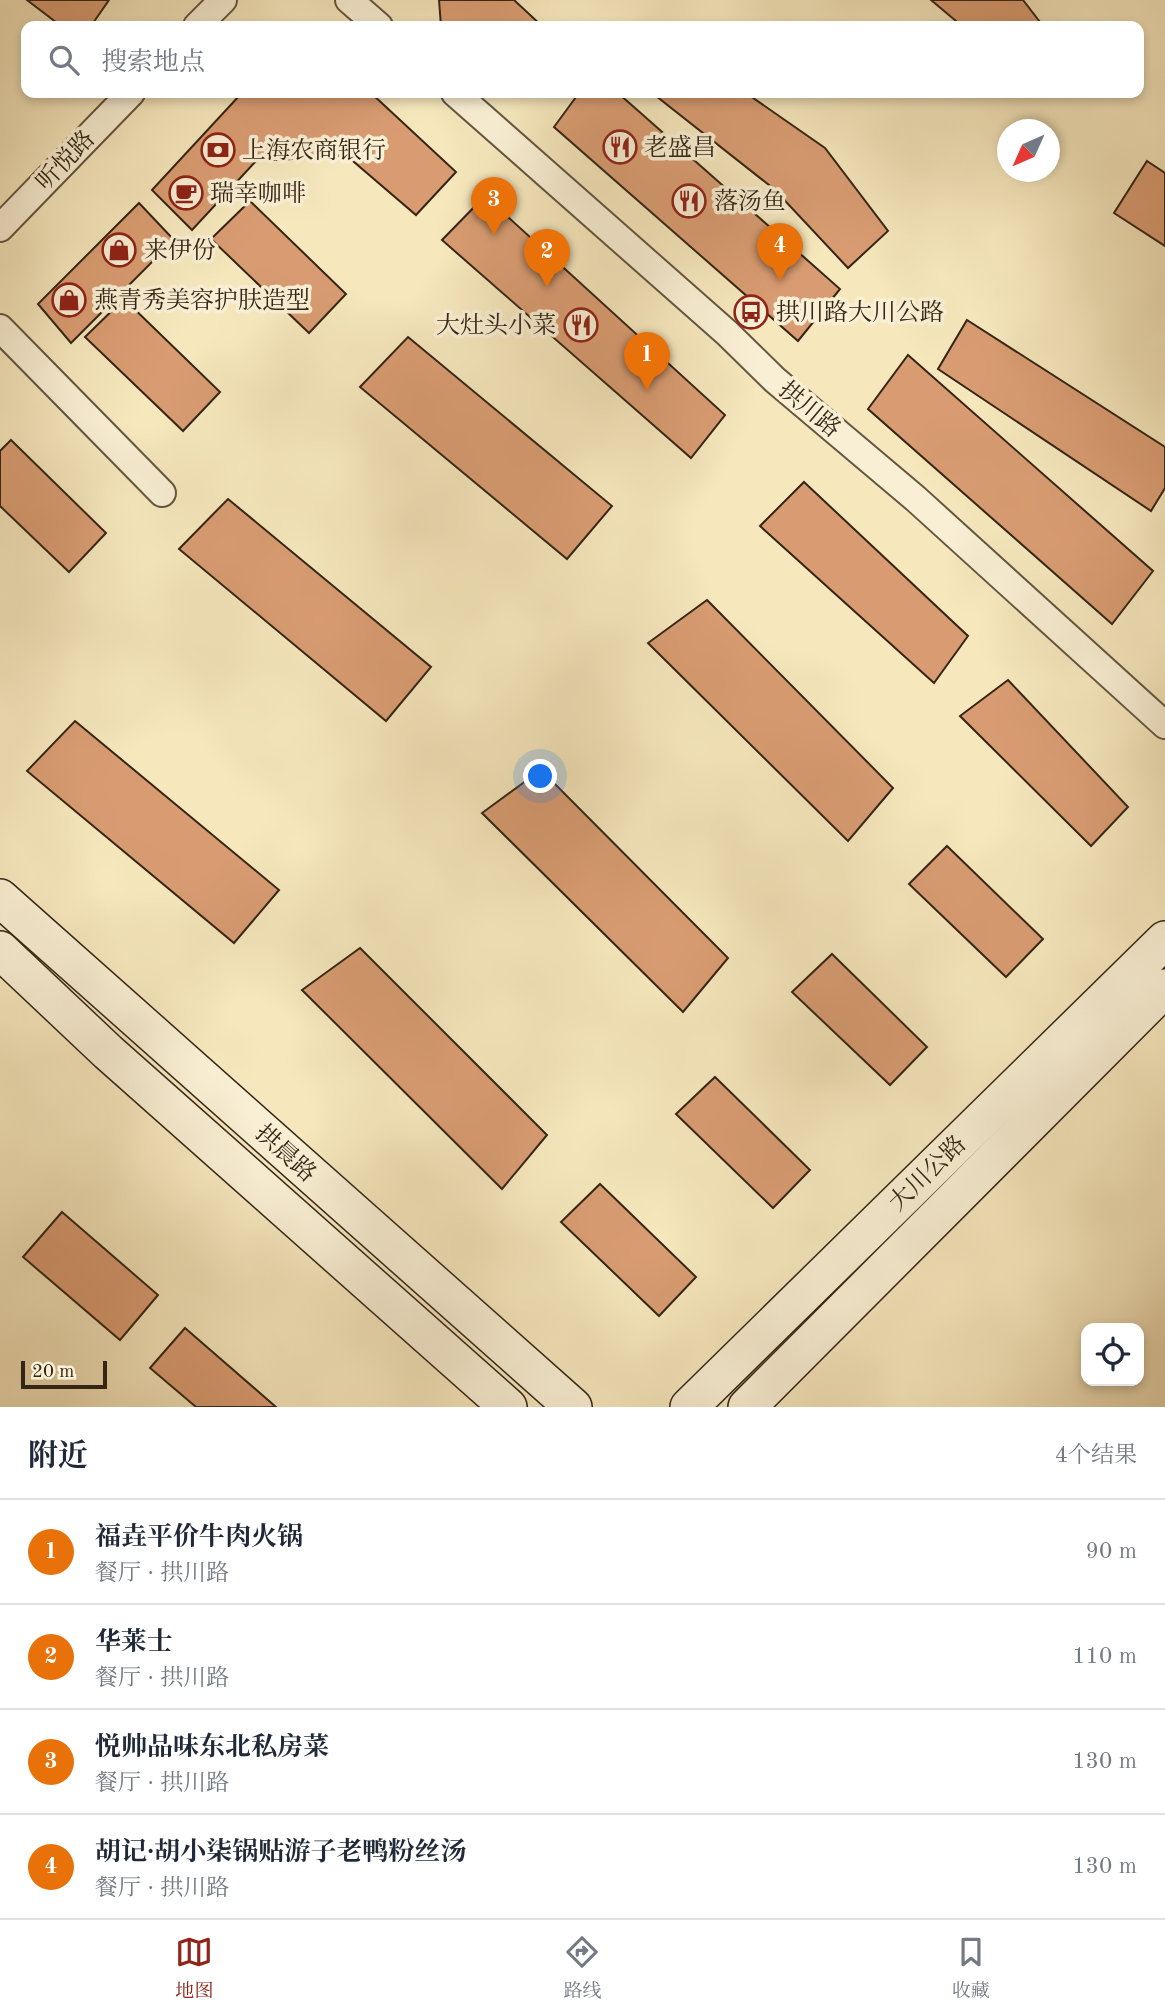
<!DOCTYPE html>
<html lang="zh">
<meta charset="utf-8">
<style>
:root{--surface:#fff;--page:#f6f6f7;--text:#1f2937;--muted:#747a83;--line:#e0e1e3;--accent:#8f2418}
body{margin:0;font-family:"Old Standard TT","Noto Serif SC",serif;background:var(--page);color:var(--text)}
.controls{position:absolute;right:21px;bottom:21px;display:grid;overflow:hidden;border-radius:14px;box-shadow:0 4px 10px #0003}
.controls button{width:63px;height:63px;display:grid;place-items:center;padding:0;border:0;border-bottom:2px solid var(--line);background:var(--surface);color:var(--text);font:35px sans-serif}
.compass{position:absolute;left:997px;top:119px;width:63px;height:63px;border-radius:50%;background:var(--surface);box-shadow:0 4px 10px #0003;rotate:225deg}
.scale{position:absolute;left:21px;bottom:18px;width:86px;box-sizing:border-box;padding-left:7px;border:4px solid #342515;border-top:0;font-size:19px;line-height:24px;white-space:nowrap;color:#342515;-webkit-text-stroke:5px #f9efd4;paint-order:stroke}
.you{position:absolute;left:541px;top:777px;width:24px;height:24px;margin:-18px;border:5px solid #fff;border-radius:50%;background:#1a73e8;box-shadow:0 0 0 10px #1a73e833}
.badge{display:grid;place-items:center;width:46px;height:46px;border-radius:50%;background:var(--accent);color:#fff;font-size:23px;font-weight:700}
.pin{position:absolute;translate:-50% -58px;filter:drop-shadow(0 2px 4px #0008)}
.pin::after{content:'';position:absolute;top:37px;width:24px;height:21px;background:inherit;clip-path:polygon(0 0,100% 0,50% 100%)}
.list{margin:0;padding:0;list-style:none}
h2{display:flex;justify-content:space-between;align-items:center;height:91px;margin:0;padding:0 28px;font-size:30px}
h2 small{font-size:23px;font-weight:400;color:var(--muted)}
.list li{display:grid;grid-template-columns:46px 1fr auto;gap:21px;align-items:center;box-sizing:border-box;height:105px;padding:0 28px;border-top:2px solid var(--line)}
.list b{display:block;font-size:26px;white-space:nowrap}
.list p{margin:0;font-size:23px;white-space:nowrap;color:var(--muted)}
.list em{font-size:23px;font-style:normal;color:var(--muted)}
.icon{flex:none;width:38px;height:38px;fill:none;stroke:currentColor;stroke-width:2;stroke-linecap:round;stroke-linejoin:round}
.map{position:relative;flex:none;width:1165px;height:1407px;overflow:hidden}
.search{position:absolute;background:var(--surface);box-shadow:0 4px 10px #0003;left:21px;right:21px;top:21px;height:77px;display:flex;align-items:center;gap:18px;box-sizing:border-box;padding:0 24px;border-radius:14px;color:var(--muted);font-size:26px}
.sheet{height:511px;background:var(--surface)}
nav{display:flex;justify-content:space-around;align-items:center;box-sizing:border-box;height:98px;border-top:2px solid var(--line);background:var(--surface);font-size:19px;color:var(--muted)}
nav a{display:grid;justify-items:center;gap:4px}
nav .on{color:var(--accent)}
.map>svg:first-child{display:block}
</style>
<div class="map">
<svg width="1165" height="1407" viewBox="0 0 1165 1407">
<rect width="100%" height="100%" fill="#f6e7bd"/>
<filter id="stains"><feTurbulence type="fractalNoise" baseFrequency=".00286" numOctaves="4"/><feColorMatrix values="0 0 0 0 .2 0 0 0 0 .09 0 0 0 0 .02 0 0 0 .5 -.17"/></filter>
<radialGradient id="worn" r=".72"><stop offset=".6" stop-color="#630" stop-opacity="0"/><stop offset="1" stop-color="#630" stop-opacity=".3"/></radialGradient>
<g fill="#d99c72" stroke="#342515" stroke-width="2">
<polygon points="27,0 109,0 91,26 61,26"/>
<polygon points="439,0 514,0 542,26 441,26"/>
<polygon points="931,0 1023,0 1043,26 962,26"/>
<polygon points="330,93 371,93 456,172 416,215 347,156 256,161 192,230 152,190 239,96"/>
<polygon points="579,93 618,93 840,289 798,341 554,127"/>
<polygon points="656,93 746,93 825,148 888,231 848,268 774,189 656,96"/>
<polygon points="1147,161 1165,173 1165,246 1114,213"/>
<polygon points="485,196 725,415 691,458 442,240"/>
<polygon points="250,201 346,294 309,333 211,239"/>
<polygon points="139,203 174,240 71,343 38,304"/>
<polygon points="124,299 220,392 183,431 85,337"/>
<polygon points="967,320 1165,447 1165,488 1151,511 938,369"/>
<polygon points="408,337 612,506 567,559 360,387"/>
<polygon points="908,355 1153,571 1112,624 868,409"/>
<polygon points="11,440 106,533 69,572 0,506 0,451"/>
<polygon points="804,482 968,636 934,683 760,526"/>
<polygon points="228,499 431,667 386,721 179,549"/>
<polygon points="707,600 893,788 848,841 648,643"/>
<polygon points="1008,680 1128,807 1091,846 960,716"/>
<polygon points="75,721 279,890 234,943 27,771"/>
<polygon points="541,770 728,958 683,1012 482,813"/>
<polygon points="947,846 1043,939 1006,977 909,884"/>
<polygon points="360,948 547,1135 502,1189 302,990"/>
<polygon points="832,954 927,1047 890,1085 792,992"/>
<polygon points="715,1077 810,1170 773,1208 676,1114"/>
<polygon points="600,1184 696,1277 659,1316 561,1222"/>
<polygon points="62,1212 158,1295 120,1340 23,1257"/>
<polygon points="185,1328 276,1407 196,1407 150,1368"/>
</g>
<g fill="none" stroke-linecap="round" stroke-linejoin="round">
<defs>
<g id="minor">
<polyline points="349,0 379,26"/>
<polyline points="197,26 223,0"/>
<polyline points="455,93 727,333 775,380 916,499 1165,725"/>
<polyline points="0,228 131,93"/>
<polyline points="0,328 162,493"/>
</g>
<g id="secondary">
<polyline points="0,898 573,1407"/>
<polyline points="0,950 108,1052 508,1407"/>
<polyline points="689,1407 1165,940"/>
<polyline points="747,1407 1165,988"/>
</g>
</defs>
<use href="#minor" stroke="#64563f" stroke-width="30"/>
<use href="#secondary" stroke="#342515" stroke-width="40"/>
<use href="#minor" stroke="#f9efd4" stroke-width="26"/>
<use href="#secondary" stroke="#f9efd4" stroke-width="37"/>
</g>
<defs>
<symbol id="restaurant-ring" viewBox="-11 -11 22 22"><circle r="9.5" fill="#f9efd4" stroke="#8f2418" stroke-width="1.5"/><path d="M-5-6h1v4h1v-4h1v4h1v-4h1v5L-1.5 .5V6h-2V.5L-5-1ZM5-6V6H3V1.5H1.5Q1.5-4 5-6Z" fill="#8f2418"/></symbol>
<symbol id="bank-ring" viewBox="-11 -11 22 22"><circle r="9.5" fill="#f9efd4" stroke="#8f2418" stroke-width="1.5"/><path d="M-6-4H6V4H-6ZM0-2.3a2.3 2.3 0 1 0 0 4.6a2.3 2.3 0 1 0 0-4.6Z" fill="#8f2418"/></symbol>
<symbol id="cafe-ring" viewBox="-11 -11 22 22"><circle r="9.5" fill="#f9efd4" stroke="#8f2418" stroke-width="1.5"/><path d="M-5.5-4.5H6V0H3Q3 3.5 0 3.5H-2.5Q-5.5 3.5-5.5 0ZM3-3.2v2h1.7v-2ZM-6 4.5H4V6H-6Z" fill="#8f2418"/></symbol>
<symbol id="shop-ring" viewBox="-11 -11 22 22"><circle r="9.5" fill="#f9efd4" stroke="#8f2418" stroke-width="1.5"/><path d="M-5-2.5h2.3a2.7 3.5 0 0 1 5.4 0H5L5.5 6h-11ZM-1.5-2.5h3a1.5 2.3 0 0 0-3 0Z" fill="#8f2418"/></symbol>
<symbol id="bus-ring" viewBox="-11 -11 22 22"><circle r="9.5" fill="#f9efd4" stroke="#8f2418" stroke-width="1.5"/><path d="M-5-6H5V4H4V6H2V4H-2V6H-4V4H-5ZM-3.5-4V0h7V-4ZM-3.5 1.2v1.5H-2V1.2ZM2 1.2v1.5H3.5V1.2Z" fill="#8f2418"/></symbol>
</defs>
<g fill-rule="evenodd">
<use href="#restaurant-ring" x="601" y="128" width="38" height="38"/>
<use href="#bank-ring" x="199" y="131" width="38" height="38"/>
<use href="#cafe-ring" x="167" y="174" width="38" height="38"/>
<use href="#restaurant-ring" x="670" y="182" width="38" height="38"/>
<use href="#shop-ring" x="100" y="231" width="38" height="38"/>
<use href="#shop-ring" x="50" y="281" width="38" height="38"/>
<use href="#bus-ring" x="732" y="293" width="38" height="38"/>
<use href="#restaurant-ring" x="562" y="306" width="38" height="38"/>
</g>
<g text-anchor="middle" stroke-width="7" stroke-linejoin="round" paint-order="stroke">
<g font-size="24" fill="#342515" stroke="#f9efd4" text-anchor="start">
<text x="644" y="155">老盛昌</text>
<text x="242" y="158">上海农商银行</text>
<text x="210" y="201">瑞幸咖啡</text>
<text x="714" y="209">落汤鱼</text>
<text x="144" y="258">来伊份</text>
<text x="94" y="308">燕青秀美容护肤造型</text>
<text x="776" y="320">拱川路大川公路</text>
<text x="556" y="333" text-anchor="end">大灶头小菜</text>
</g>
<g font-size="24" fill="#342515" stroke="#f9efd4">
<text transform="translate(65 160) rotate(-46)" y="8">听悦路</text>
<text transform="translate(810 409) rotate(40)" y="8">拱川路</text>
<text transform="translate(286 1153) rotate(42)" y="8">拱晨路</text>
<text transform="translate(927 1173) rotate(-44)" y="8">大川公路</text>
</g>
</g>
<rect width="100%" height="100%" filter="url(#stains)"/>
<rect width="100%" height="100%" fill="url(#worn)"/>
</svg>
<div class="controls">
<button><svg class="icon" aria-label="locate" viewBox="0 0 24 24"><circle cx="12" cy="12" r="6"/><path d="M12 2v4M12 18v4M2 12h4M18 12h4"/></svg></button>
</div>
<svg class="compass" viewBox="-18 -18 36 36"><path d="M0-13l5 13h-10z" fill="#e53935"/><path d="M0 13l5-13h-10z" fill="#747a83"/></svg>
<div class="scale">20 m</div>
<div class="you"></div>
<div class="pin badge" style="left:647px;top:390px;background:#e8710a">1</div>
<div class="pin badge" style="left:547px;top:287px;background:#e8710a">2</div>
<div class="pin badge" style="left:494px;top:235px;background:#e8710a">3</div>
<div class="pin badge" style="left:780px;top:281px;background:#e8710a">4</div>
<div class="search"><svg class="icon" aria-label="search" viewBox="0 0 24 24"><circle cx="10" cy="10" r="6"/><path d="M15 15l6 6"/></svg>搜索地点</div>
</div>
<section class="sheet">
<h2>附近<small>4个结果</small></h2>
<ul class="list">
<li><span class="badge" style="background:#e8710a">1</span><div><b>福垚平价牛肉火锅</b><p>餐厅 · 拱川路</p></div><em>90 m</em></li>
<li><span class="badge" style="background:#e8710a">2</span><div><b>华莱士</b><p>餐厅 · 拱川路</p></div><em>110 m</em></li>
<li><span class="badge" style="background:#e8710a">3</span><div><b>悦帅品味东北私房菜</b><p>餐厅 · 拱川路</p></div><em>130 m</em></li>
<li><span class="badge" style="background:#e8710a">4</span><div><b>胡记·胡小柒锅贴游子老鸭粉丝汤</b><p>餐厅 · 拱川路</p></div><em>130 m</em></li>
</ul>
</section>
<nav>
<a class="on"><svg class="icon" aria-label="map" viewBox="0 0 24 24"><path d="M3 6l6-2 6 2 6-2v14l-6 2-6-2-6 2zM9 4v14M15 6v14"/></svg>地图</a>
<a><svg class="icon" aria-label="directions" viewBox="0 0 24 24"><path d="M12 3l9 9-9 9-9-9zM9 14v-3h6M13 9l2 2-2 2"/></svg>路线</a>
<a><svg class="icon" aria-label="saved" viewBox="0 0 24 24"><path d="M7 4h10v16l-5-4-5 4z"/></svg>收藏</a>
</nav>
